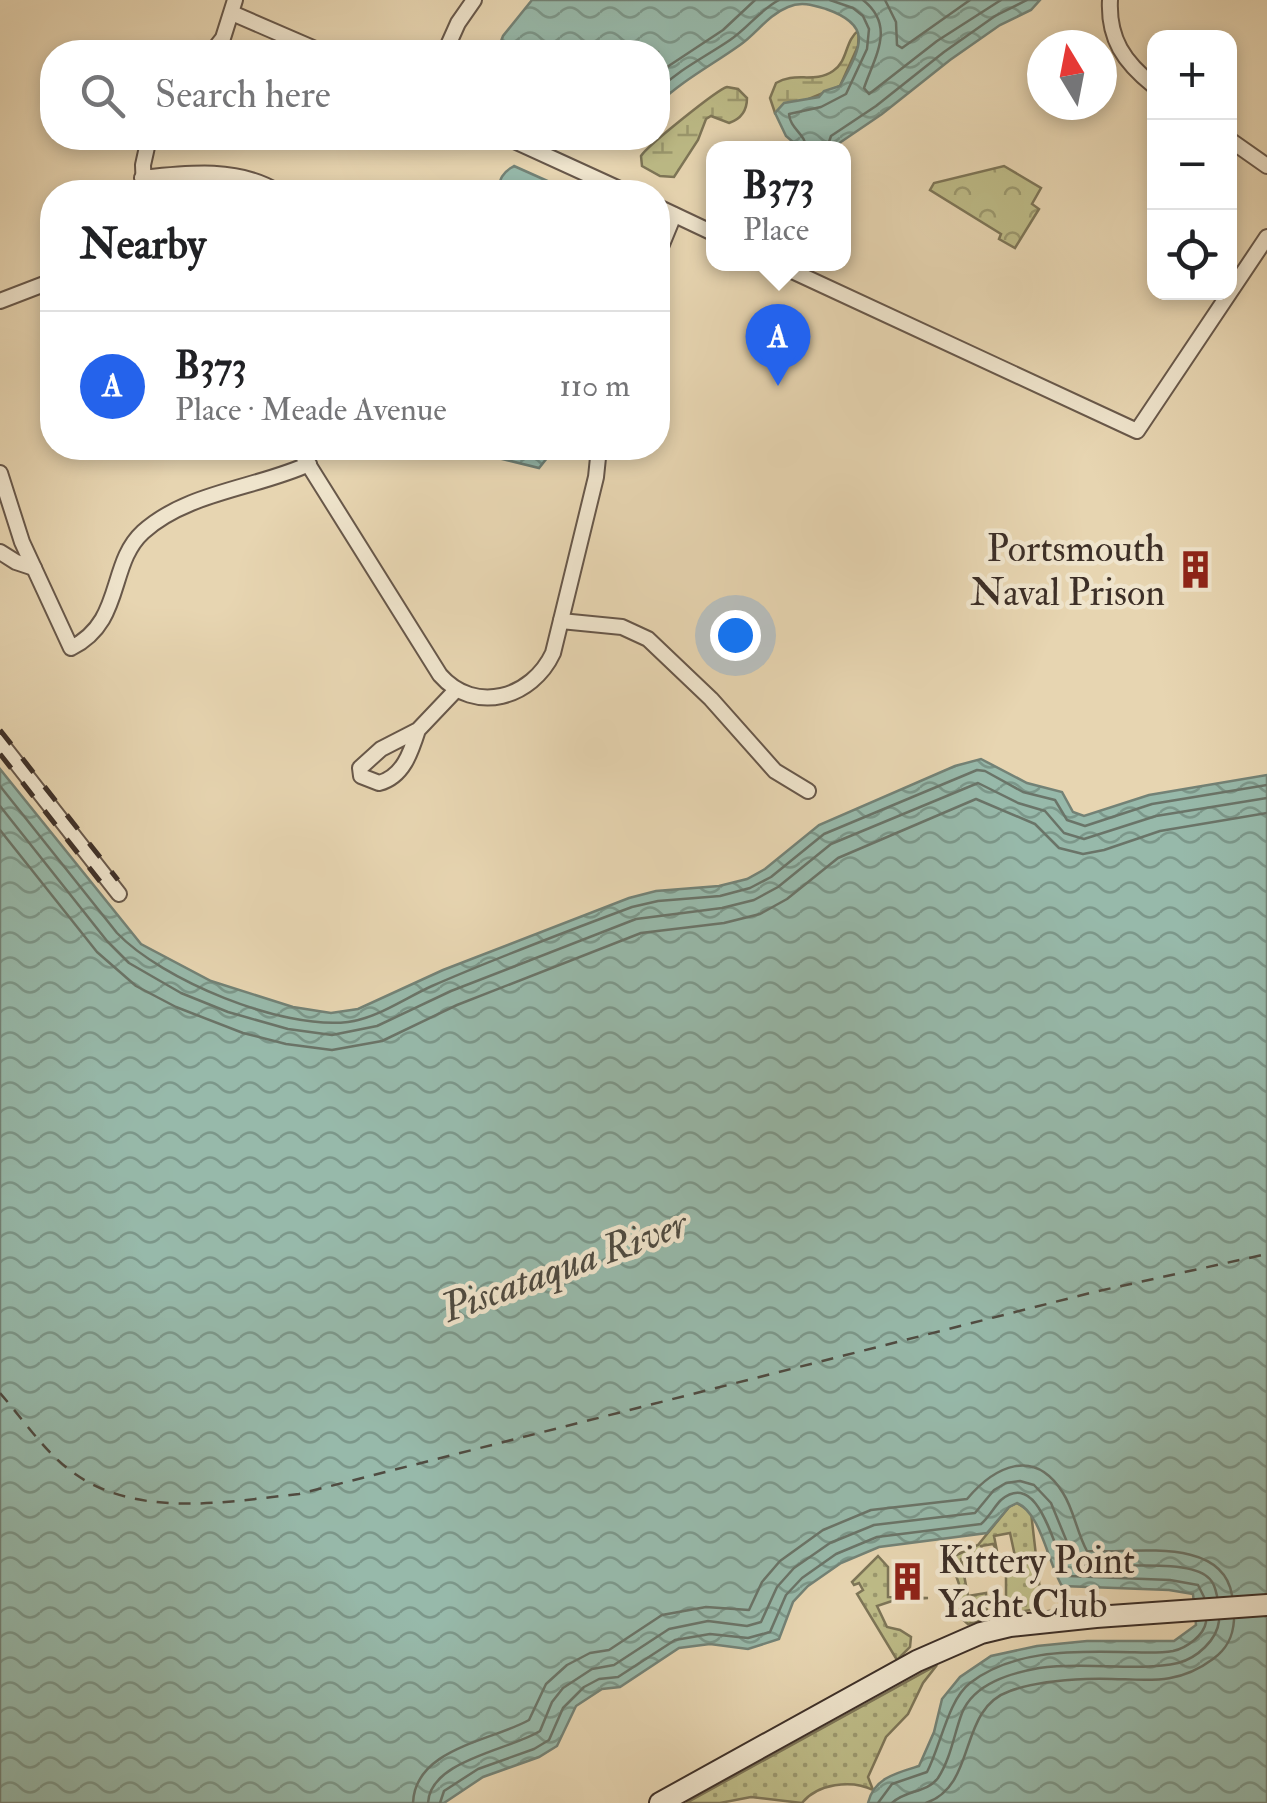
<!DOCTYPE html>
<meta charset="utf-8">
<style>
:root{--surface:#fff;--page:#f2f2f2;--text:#202124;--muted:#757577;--line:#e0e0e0;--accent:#2563eb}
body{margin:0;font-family:"IM FELL Double Pica",serif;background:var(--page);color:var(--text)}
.controls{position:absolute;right:30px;top:30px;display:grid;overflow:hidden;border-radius:20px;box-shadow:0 5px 15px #0003}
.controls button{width:90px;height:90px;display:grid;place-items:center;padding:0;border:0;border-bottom:2px solid var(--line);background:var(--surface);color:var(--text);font:50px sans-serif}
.compass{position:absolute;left:1027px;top:30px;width:90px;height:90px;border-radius:50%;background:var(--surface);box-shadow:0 5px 15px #0003;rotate:350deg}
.you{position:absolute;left:735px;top:635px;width:35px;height:35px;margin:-25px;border:8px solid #fff;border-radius:50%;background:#1a73e8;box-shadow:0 0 0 15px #1a73e833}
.badge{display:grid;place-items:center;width:65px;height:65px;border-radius:50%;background:var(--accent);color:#fff;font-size:32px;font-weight:700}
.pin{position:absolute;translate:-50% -82px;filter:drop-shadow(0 2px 5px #0008)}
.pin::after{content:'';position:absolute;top:52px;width:35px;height:30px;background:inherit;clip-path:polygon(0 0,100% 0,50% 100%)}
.popup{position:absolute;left:706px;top:141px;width:145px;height:130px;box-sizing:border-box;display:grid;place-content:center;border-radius:20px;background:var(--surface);filter:drop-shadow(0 2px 8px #0005);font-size:32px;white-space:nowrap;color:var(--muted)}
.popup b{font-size:38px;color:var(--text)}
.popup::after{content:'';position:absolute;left:50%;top:100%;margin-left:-20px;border:20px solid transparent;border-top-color:var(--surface)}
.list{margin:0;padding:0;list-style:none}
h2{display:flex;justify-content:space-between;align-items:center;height:130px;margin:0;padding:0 40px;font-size:42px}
h2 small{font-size:32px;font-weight:400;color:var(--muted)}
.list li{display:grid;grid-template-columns:65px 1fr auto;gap:30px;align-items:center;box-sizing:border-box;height:150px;padding:0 40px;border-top:2px solid var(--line)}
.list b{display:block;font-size:38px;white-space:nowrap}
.list p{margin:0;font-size:32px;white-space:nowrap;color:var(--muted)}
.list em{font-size:32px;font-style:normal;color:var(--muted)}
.icon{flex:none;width:55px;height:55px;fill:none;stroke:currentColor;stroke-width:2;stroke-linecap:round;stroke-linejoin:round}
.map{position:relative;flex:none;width:1267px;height:1803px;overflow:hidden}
.search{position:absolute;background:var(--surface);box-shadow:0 5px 15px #0003;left:40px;top:40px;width:630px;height:110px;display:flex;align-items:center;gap:25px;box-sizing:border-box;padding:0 35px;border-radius:40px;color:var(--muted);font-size:38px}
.panel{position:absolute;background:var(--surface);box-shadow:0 5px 15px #0003;left:40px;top:180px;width:630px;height:280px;border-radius:40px}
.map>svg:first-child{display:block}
</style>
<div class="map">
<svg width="1267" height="1803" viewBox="0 0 1267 1803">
<defs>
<pattern id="grass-dots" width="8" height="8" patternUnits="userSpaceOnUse" patternTransform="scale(2.5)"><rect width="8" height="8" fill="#bdbb87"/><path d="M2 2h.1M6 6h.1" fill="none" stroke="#9b986e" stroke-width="1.8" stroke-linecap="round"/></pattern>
<pattern id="wetland-marsh" width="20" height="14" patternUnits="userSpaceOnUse" patternTransform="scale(2.5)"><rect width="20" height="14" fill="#bdbb87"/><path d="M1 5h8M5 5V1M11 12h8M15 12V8" fill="none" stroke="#9b986e"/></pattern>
<pattern id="park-crowns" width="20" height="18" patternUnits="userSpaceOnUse" patternTransform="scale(2.5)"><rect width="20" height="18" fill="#bdbb87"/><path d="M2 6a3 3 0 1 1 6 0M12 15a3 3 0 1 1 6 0" fill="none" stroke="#9b986e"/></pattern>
<pattern id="water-waves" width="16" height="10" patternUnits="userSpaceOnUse" patternTransform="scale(2.5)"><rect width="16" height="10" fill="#97b9aa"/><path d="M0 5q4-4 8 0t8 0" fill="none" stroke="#7c978a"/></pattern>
</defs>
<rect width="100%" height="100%" fill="#e7d5b1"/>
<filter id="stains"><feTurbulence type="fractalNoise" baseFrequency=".002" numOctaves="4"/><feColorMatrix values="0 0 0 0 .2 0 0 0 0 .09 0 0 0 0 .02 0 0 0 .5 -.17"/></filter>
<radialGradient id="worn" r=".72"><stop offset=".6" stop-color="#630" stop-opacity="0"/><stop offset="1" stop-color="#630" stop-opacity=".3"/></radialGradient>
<g fill="url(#grass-dots)" stroke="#7d7557" stroke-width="2.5">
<polygon points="1017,1503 1031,1512 1042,1608 1001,1615 1006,1598 1006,1563 1016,1561 1010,1533 994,1536 997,1551 993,1544 981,1546 982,1552 961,1559 968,1596 986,1593 987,1610 982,1620 968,1624 961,1618 959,1584 950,1558 978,1545 1009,1507"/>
<polygon points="878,1556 888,1567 888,1597 928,1598 892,1601 877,1606 887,1627 900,1630 911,1637 910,1647 897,1660 857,1594 863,1590 859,1583 854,1585 852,1582"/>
<path d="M937,1665L923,1683L908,1714L886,1737L868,1777L873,1790C851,1779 817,1784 802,1803L751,1797L720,1803H686Z"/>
</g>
<g fill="url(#wetland-marsh)" stroke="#7d7557" stroke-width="2.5">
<path d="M859,30L858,46L840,86L775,113L770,98L776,83C795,71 814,84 833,71C849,60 844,41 859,30Z"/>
<path d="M727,87L738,89L747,98C747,110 741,119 729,123L711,116L706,119L698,140L674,177L660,176L642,166L641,156C647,146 718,89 727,87Z"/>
</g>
<polygon fill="url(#park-crowns)" stroke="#7d7557" stroke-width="2.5" points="1004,166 1041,188 1032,204 1039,209 1015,248 999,239 1001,234 930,190 934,183"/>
<g fill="url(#water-waves)" stroke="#738276" stroke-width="2.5">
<path d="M532,0H1040L1031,10L1000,25L950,60L882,114L832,148H800L786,136L775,113L784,103L819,97L824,91L840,86C860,48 875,26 826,9C813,5 801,1 788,7C768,15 757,33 740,45C712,65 683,80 658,104V52H497L503,36Z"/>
<path d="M514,166L572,192H497C500,180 501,173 514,166Z"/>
<polygon points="436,448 555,448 539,468 486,455"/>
<path d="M981,759L1027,783L1062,792L1073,812L1084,816L1149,795L1267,775V1803H868C874,1778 896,1773 919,1766L934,1732L942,1699L960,1677L991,1656L1037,1646L1087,1641H1174L1196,1625L1193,1594L1169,1590L1062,1586C1048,1563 1041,1513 1017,1503L1009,1507L987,1533L879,1547L841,1563L808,1586L793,1602L779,1639L748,1649L710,1644L679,1648L620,1687L602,1689L576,1706L557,1746L539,1757L483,1777L444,1803H0V769L141,944L211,981L293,1007L331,1013L358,1009L443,970L629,898L656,891L719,886L747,879L765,869L819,825L955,766Z"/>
</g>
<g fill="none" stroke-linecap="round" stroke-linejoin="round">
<g stroke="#6a7468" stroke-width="2.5">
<path d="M863,0C896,26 875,56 864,88L869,94L937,41L1001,0"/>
<polyline points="885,0 896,22 897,45 902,48 970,0"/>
<polyline points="658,73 723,30 755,0"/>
<path d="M658,90C680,69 705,57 730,40C748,28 760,10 779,0"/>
<path d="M806,148C806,134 790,129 789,114L821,107L846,94L867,49L869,29L863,16L853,8L830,0"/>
<polyline points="827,148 831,136 876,106 944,52 995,16 1027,0"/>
<path d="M0,786L117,933C162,980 282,1030 348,1022C378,1018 405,998 432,986C498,957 565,932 632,907L658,901L720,896L750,888L771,877L824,834L977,770L985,771L1023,792L1055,800L1067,820L1085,826L1152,804L1267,785"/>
<polyline points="0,806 107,941 129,963 181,993 228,1012 288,1029 332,1035 377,1026 451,991 636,919 722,908 754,900 778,887 831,844 978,783 1018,803 1045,811 1064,833 1084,839 1156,816 1267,798"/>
<polyline points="0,830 97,952 136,986 176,1007 243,1033 286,1044 332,1050 382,1041 457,1005 641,933 724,923 760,914 787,899 838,858 976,799 1035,824 1059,848 1083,854 1104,850 1160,831 1267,813"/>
<path d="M413,1803C415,1748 492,1741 529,1720L546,1684L567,1665L590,1653L609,1650L662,1615L706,1607L749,1610L762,1582L780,1561L823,1530L871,1510L967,1499C994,1467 1034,1446 1063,1493C1074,1510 1077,1533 1087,1551C1131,1554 1222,1535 1232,1595"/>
<path d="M428,1803C430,1760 510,1750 540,1731L552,1702L563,1688L592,1669L614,1665L669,1629L708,1621L747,1626L761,1622L777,1587L794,1568L830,1543L874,1525L975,1513L994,1490L1006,1483L1020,1481L1034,1485L1051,1503L1076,1564C1108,1570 1180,1558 1205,1575C1213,1580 1215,1587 1217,1596"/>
<path d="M440,1803L444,1791L478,1769L534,1749L549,1740L563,1708L584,1687L599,1679L618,1677L675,1640L710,1634L748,1638L770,1632L786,1595L802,1578L836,1554L877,1537L981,1524C989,1517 994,1507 1001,1500C1041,1467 1055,1557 1069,1576L1170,1580L1198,1585L1204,1597"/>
<path d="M878,1803L892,1784L927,1772C941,1745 948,1700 970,1683C1011,1651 1069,1651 1119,1652C1137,1652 1156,1654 1173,1651C1187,1648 1204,1635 1206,1622"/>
<path d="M892,1803C905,1790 927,1793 938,1778C951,1758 954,1734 962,1713C974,1683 1012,1673 1039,1668C1084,1661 1137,1672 1178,1663C1197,1658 1217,1640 1219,1621"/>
<path d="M926,1803C978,1785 957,1709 1010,1691C1034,1682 1061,1680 1086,1679C1136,1676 1170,1691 1213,1659C1227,1649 1233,1637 1234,1620"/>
</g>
<path stroke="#4f4b41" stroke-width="2.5" stroke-dasharray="12 10" stroke-linecap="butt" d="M0,1393C21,1417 42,1448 67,1468C132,1520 223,1502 299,1494L1094,1292L1267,1254"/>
<defs>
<g id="street">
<path d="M1110,0C1108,39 1124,62 1154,86"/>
<polyline points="232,13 322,52"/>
<polyline points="212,52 223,38 235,0"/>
<polyline points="445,52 458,23 474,0"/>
<polyline points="508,138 626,192"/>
<polyline points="1230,140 1267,166"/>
<path d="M142,178C188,173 238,167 278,192"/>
<polyline points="144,192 143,165 149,138"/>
<polyline points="658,207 713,233"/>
<polyline points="658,254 674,215"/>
<polyline points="777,264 1137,431 1267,237"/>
<polyline points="0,301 52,281"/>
<path d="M298,448L440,675C475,715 532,698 553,653L596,477L599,448"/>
<path d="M0,473L22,542L71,648C124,622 108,564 143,532C187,492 257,488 309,464"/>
<polyline points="0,552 16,562 34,568"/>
<polyline points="561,621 622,627 648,639 711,699 775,771 808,791"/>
<path d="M418,730C411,752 403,777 379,783L361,776L360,768L381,749L418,730L456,690"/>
<polyline points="0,742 119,894"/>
</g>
<polyline id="secondary" points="660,1803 917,1661 981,1633 1010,1626 1096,1617 1267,1605"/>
</defs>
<use href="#street" stroke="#68584a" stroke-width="18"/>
<use href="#secondary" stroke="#3d2f27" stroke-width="24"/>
<use href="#street" stroke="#efe4cc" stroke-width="14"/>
<use href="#secondary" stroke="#efe4cc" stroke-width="20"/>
<g stroke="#3d2f27" stroke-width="5" stroke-dasharray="18 18" stroke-linecap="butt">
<polyline points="0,730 118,880"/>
<polyline points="0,754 106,889"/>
</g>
</g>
<defs>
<symbol id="building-bare" viewBox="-9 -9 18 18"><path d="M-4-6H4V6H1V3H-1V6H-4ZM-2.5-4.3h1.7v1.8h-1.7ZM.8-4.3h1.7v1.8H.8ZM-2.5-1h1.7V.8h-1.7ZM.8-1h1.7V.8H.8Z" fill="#8f2418" stroke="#efe4cc" stroke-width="2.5" paint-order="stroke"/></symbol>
</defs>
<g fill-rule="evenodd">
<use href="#building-bare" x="1168" y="542" width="55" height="55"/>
<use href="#building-bare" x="880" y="1554" width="55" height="55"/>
</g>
<g text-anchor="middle" stroke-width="9" stroke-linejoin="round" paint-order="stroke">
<g font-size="38" fill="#3d2f27" stroke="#efe4cc" text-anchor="end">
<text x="1165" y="561">Portsmouth<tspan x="1165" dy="44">Naval Prison</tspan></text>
<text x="938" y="1573" text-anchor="start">Kittery Point<tspan x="938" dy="44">Yacht Club</tspan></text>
</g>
<g font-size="40" font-style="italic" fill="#4f4b41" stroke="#efe4cc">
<text transform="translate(564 1265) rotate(-20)" y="14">Piscataqua River</text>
</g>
</g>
<rect width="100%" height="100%" filter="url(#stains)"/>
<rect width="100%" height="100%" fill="url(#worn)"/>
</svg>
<div class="controls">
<button>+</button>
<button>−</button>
<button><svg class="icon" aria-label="locate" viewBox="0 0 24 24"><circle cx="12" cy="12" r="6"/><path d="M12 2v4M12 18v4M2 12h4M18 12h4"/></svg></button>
</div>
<svg class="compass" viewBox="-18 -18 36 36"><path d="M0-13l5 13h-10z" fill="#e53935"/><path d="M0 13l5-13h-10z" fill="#757577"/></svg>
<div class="you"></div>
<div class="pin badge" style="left:778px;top:386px">A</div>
<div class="popup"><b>B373</b>Place</div>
<div class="search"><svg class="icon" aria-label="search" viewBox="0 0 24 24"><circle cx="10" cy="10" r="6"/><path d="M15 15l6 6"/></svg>Search here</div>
<section class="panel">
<h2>Nearby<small></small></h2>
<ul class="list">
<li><span class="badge">A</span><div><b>B373</b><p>Place · Meade Avenue</p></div><em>110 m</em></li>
</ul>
</section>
</div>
